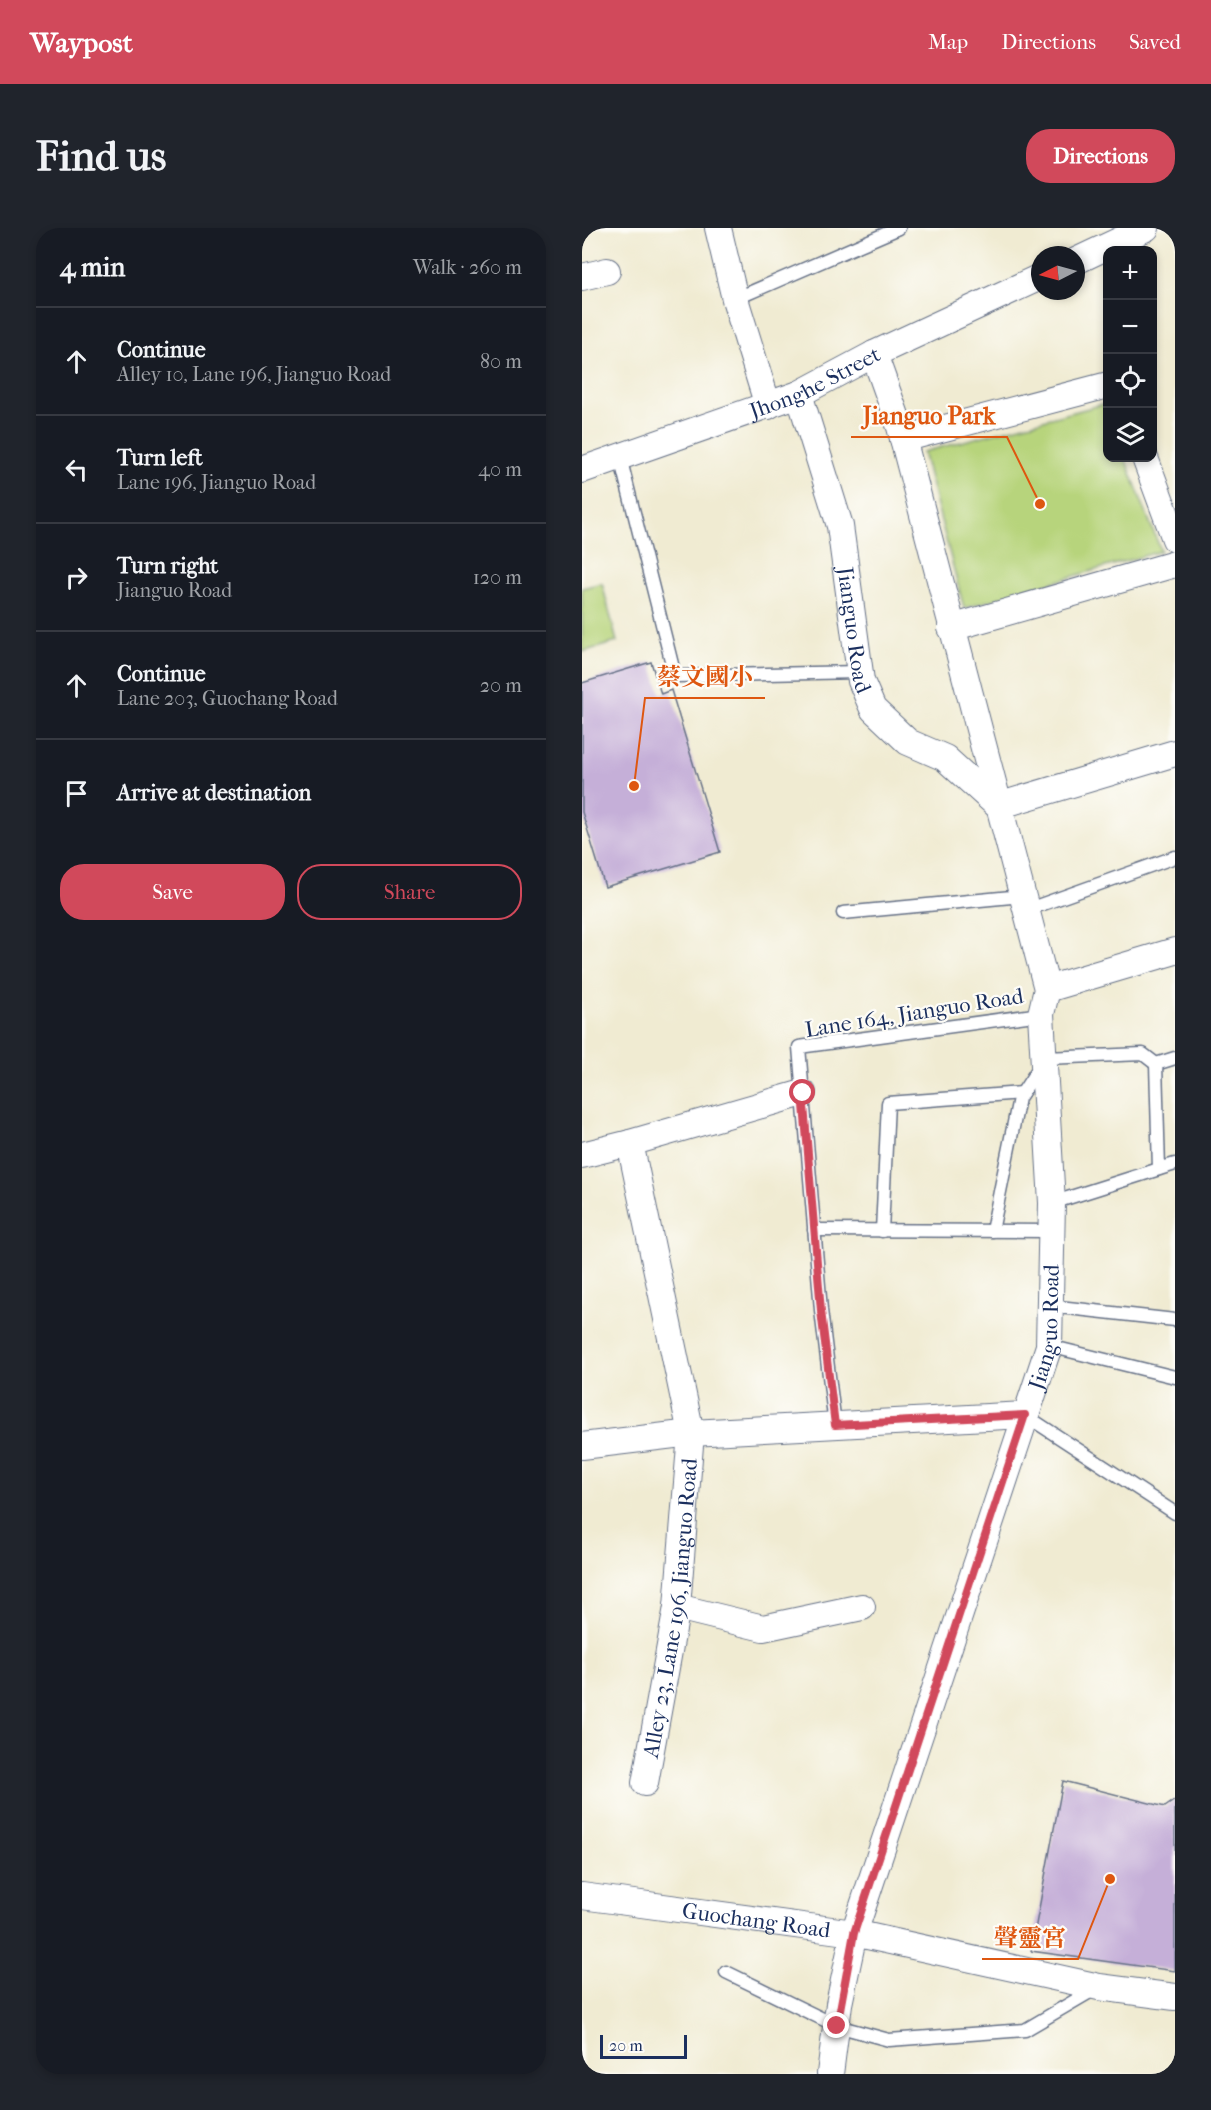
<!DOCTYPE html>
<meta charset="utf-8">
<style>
:root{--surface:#171b24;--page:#20242c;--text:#f1f3f6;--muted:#9ea1a6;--line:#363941;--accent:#d1495b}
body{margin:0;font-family:"IM FELL French Canon","Noto Serif TC",serif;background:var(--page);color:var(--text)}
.controls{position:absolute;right:18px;top:18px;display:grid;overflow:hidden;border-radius:12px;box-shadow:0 3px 9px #0003}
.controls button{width:54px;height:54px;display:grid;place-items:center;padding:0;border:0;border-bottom:2px solid var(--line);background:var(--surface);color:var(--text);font:30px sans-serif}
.compass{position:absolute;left:449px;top:18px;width:54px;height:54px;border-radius:50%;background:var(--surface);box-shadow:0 3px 9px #0003;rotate:264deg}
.scale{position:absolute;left:18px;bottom:15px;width:87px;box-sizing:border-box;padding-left:6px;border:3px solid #1b2f5e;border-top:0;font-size:16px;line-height:21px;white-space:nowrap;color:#1b2f5e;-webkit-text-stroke:4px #fdfcf7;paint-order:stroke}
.stop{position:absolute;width:18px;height:18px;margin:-14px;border:4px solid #d1495b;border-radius:50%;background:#fff}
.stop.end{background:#d1495b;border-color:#fff;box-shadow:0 2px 6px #0008}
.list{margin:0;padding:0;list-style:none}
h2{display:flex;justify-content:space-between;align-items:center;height:78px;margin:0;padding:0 24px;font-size:26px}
h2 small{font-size:20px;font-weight:400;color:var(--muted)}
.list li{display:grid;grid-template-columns:39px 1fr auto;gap:18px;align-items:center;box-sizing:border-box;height:108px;padding:0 24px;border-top:2px solid var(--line)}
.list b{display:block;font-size:22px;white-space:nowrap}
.list p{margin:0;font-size:20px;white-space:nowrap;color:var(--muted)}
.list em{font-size:20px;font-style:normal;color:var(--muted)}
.actions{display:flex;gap:12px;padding:18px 24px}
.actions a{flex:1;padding:14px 0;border:2px solid var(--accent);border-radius:24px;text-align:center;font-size:21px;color:var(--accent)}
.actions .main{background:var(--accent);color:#fff}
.icon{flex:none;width:33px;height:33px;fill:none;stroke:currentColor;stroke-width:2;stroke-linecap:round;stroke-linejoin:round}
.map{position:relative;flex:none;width:593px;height:1846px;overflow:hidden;border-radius:24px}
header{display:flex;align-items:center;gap:36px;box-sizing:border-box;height:84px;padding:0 30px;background:var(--accent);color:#fff}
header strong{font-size:28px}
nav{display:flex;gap:33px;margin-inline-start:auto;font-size:21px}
.intro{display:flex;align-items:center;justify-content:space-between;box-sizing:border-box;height:144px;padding:0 36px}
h1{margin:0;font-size:42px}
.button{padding:15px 27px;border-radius:24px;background:var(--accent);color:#fff;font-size:21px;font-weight:700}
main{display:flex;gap:36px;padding:0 36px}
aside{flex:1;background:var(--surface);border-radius:24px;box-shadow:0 3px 9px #0003}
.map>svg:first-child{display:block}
</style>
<header>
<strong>Waypost</strong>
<nav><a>Map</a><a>Directions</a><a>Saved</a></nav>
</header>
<div class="intro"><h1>Find us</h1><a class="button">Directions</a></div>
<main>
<aside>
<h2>4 min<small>Walk · 260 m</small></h2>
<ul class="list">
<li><svg class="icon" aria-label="ahead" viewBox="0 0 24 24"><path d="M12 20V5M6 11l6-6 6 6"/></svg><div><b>Continue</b><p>Alley 10, Lane 196, Jianguo Road</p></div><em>80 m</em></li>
<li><svg class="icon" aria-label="left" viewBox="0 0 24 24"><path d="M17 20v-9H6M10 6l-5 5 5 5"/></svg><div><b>Turn left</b><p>Lane 196, Jianguo Road</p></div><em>40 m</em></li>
<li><svg class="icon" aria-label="right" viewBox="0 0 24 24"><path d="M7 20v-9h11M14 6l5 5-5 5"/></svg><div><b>Turn right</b><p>Jianguo Road</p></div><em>120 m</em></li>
<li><svg class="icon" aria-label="ahead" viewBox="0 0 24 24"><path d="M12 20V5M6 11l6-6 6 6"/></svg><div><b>Continue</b><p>Lane 203, Guochang Road</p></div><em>20 m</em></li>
<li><svg class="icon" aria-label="arrive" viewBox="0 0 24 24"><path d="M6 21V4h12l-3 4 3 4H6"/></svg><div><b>Arrive at destination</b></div></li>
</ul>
<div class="actions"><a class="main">Save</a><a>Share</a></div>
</aside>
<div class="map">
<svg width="593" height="1846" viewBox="0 0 593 1846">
<rect width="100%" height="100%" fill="#fdfcf7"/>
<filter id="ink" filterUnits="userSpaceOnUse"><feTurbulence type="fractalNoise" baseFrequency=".0167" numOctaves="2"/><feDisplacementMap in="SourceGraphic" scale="12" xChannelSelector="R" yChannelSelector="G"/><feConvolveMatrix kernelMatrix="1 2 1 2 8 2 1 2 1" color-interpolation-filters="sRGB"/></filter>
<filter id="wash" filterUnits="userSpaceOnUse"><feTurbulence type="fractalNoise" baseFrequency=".008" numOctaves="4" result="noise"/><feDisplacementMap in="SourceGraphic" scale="24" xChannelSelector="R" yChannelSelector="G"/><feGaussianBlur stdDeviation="1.35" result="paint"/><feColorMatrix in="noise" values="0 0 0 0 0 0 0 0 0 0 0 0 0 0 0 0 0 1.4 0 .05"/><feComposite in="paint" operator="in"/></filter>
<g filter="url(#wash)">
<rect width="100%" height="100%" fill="#f0ebd2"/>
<g fill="#b7d47b" stroke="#69826c" stroke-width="1.5">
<polygon points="522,176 525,185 526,230 543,230 579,323 382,380 341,224"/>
<polygon points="20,355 35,414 0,424 0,360"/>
</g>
<g id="blocks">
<g fill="#c5afd8">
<polygon points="69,434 79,466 89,462 138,624 23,659 0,584 0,455"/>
<polygon points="481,1553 583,1579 593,1572 593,1743 449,1723"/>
</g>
</g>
</g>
<g filter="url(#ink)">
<use href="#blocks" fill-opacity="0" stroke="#667187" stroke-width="1.5"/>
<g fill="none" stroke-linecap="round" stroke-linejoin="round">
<defs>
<g id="service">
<polyline points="153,71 317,0"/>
<polyline points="38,229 93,448 277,444"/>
<polyline points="444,682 593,629"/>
<polyline points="261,685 440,668"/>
<polyline points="574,836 577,941"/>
<polyline points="470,975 593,936"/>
<polyline points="232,1002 470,1003"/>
<polyline points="300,1003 306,875 440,865"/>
<polyline points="410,1003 437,870 463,830 561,826 574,836 593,830"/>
<polyline points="468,1078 593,1092"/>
<polyline points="467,1118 593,1149"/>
<polyline points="443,1187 593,1285"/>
<polyline points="253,1197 239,1082 217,819 459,786"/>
<polyline points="144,1744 255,1798 307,1812 443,1802 513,1761"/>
</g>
<g id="minor">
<polyline points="136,0 153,71 186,178"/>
<polyline points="494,33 564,0"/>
<polyline points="0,49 25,43"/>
<path id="s1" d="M217,166L258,298L279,453L291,481L326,514L363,530L416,578L593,525"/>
<polyline points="321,211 526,157"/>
<polyline points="563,230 593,311"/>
<path id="s2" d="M0,242L217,166L292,126L458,49"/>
<polyline points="369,400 593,336"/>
<polyline points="465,761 593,723"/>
<polyline points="0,927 48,915"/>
<polyline points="0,1218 109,1205 443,1187"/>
<polyline points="95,1379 181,1400 280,1379"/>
<path id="s3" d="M63,1555L95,1379L109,1205L48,915L221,865"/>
<path id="s4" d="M0,1668L272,1705L517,1759L593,1769"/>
<path id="s5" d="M248,1846L257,1776L272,1705L467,1118L470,975L459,786L465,761L318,199L292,126"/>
</g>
</defs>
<use href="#service" stroke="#667187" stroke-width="15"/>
<use href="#minor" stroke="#667187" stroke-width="28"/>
<use href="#service" stroke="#fff" stroke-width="12"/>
<use href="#minor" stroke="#fff" stroke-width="26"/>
</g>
</g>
<g fill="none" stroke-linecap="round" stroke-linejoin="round" filter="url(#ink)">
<polyline stroke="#d1495b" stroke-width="8" points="221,865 239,1083 253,1197 443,1187 272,1705 255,1798"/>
</g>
<g text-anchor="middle" stroke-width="4.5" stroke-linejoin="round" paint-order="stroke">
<g font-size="22" fill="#1b2f5e" stroke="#fdfcf7">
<text dy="8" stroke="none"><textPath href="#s2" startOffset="249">Jhonghe Street</textPath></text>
<text dy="8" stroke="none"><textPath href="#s1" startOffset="243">Jianguo Road</textPath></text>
<text transform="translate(332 784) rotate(-9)" y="8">Lane 164, Jianguo Road</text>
<text dy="8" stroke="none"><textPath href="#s5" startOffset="780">Jianguo Road</textPath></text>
<text dy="8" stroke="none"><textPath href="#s3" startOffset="177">Alley 23, Lane 196, Jianguo Road</textPath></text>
<text dy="8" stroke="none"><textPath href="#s4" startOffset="176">Guochang Road</textPath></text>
</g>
</g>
<path fill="none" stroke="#de5710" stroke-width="2" d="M458 276L425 209H269M52 558L63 470H183M528 1651L496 1731H400"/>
<g fill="#de5710" stroke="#fdfcf7" stroke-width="2">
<circle cx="458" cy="276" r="6"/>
<circle cx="52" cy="558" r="6"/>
<circle cx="528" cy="1651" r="6"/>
</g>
<g font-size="24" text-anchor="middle" font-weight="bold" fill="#de5710" stroke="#fdfcf7" stroke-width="4.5" stroke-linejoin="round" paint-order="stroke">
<text x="347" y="196">Jianguo Park</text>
<text x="123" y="457">蔡文國小</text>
<text x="448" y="1718">聲靈宮</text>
</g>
</svg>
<div class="controls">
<button>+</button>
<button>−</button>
<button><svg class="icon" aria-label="locate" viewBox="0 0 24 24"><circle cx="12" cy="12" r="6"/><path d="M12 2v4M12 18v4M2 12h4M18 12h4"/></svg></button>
<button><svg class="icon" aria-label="layers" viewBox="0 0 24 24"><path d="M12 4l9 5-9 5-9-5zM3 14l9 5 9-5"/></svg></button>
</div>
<svg class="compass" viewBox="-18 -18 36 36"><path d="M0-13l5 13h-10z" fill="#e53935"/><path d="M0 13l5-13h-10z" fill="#9ea1a6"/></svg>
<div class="scale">20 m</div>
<div class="stop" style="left:221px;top:865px"></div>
<div class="stop end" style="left:255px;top:1798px"></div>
</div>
</main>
